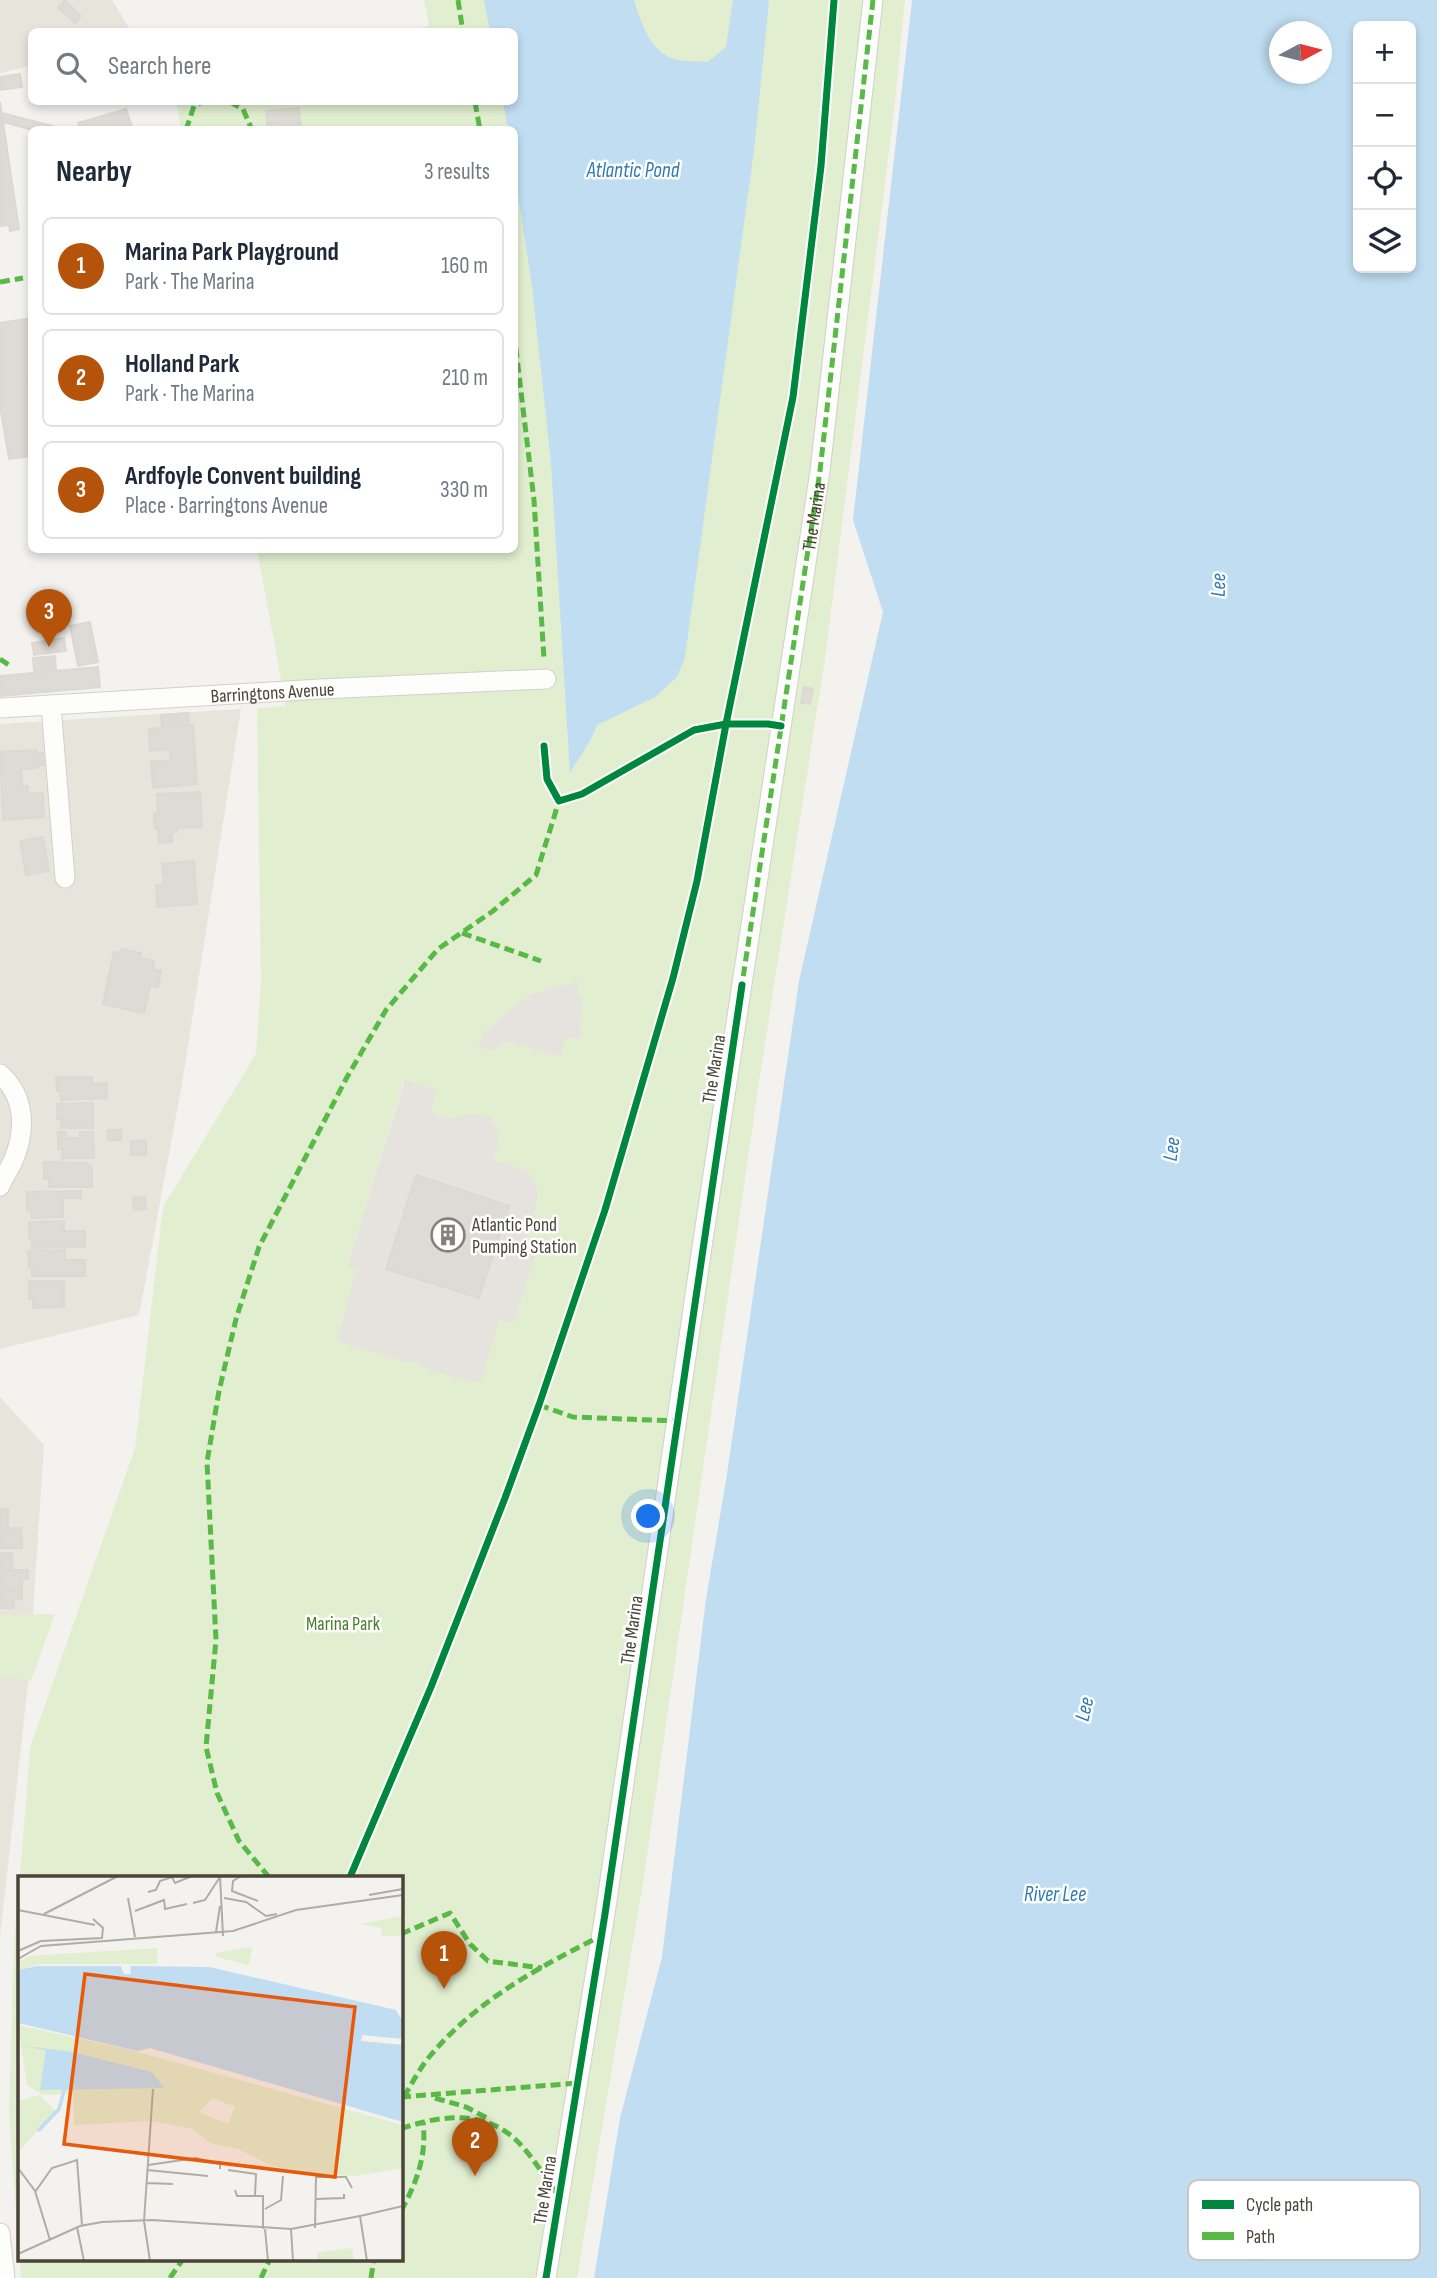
<!DOCTYPE html>
<meta charset="utf-8">
<style>
:root{--surface:#fff;--page:#f2f2f3;--text:#1f2937;--muted:#747a83;--line:#e0e1e3;--accent:#b45309}
body{margin:0;font-family:"Sofia Sans Condensed",sans-serif;background:var(--page);color:var(--text)}
.controls{position:absolute;right:21px;top:21px;display:grid;overflow:hidden;border-radius:10px;box-shadow:0 4px 10px #0003}
.controls button{width:63px;height:63px;display:grid;place-items:center;padding:0;border:0;border-bottom:2px solid var(--line);background:var(--surface);color:var(--text);font:35px sans-serif}
.compass{position:absolute;left:1269px;top:21px;width:63px;height:63px;border-radius:50%;background:var(--surface);box-shadow:0 4px 10px #0003;rotate:83deg}
.you{position:absolute;left:649px;top:1517px;width:24px;height:24px;margin:-18px;border:5px solid #fff;border-radius:50%;background:#1a73e8;box-shadow:0 0 0 10px #1a73e833}
.badge{display:grid;place-items:center;width:46px;height:46px;border-radius:50%;background:var(--accent);color:#fff;font-size:23px;font-weight:700}
.pin{position:absolute;translate:-50% -58px;filter:drop-shadow(0 2px 4px #0008)}
.pin::after{content:'';position:absolute;top:37px;width:24px;height:21px;background:inherit;clip-path:polygon(0 0,100% 0,50% 100%)}
.list{margin:0;padding:0;list-style:none}
h2{display:flex;justify-content:space-between;align-items:center;height:91px;margin:0;padding:0 28px;font-size:30px}
h2 small{font-size:23px;font-weight:400;color:var(--muted)}
.list li{display:grid;grid-template-columns:46px 1fr auto;gap:21px;align-items:center;box-sizing:border-box;height:98px;margin:0 14px 14px;padding:0 14px;border:2px solid var(--line);border-radius:10px}
.list b{display:block;font-size:26px;white-space:nowrap}
.list p{margin:0;font-size:23px;white-space:nowrap;color:var(--muted)}
.list em{font-size:23px;font-style:normal;color:var(--muted)}
.icon{flex:none;width:38px;height:38px;fill:none;stroke:currentColor;stroke-width:2;stroke-linecap:round;stroke-linejoin:round}
.map{position:relative;flex:none;width:1437px;height:2278px;overflow:hidden}
.search{position:absolute;background:var(--surface);box-shadow:0 4px 10px #0003;left:28px;top:28px;width:490px;height:77px;display:flex;align-items:center;gap:18px;box-sizing:border-box;padding:0 24px;border-radius:10px;color:var(--muted);font-size:26px}
.panel{position:absolute;background:var(--surface);box-shadow:0 4px 10px #0003;left:28px;top:126px;width:490px;height:427px;border-radius:10px}
.map>svg:first-child{display:block}
</style>
<div class="map">
<svg width="1437" height="2278" viewBox="0 0 1437 2278">
<rect width="100%" height="100%" fill="#f4f2ee"/>
<g fill="#e7e4dc">
<polygon points="0,0 112,0 131,31 32,32 31,66 0,73"/>
<polygon points="241,709 181,1090 139,1315 0,1349 0,724"/>
<polygon points="0,1397 44,1445 29,1674 0,1938"/>
</g>
<polygon fill="#e6e2de" points="405,1079 573,1133 490,1403 321,1351"/>
<g fill="#e1eecf" fill-rule="evenodd">
<path d="M424,0H905L894,111L825,659L759,1082L643,1883L577,2278H21L20,2259H401V1877H20L30,1748L135,1448L163,1207L256,1054L261,982L257,708L286,706L257,550H514V130L181,129L176,102H514V32L396,31L429,26ZM404,1080L437,1089L431,1112L446,1119L470,1114L490,1116L500,1134L493,1160C503,1164 517,1166 525,1171C549,1186 531,1221 525,1241L538,1245L514,1323L499,1320L481,1381L473,1383L422,1367L420,1363L405,1362L337,1341L357,1270L347,1267Z"/>
<polygon points="55,1614 31,1681 0,1676 0,1615"/>
<polygon points="19,1881 19,2251 9,2116 14,1942"/>
</g>
<polygon fill="#e6e3df" points="579,981 578,998 583,999 579,1039 565,1038 561,1057 508,1042 503,1042 495,1051 478,1047 484,1032 529,995"/>
<g fill="#c0ddf1" fill-rule="evenodd">
<path d="M484,0H634C641,22 649,51 674,59C684,62 697,61 708,62L726,47L733,0H769L754,150L685,657L677,677L655,697L597,725L591,739L570,773L551,463L532,287L515,174L514,130L508,129L503,102H514V32L490,31Z"/>
<path d="M912,0H1437V2278H594L620,2118L662,1957L706,1599L727,1474L799,981L883,612L853,520ZM1358,26H1411V268H1358ZM1280,32H1322V74H1280Z"/>
</g>
<g fill="#dedbd6" stroke="#dcd9d4" stroke-width="2">
<polygon points="65,0 81,16 75,23 58,8"/>
<polygon points="20,74 22,87 0,90 0,77"/>
<polygon points="0,102 19,229 10,231 9,225 0,226"/>
<polygon points="299,108 301,130 268,130 266,111"/>
<polygon points="126,109 133,130 80,130 78,123"/>
<polygon points="2,113 68,130 32,130 3,122"/>
<polygon points="32,318 32,376 28,376 32,395 32,456 9,459 0,406 0,323"/>
<polygon points="90,622 98,662 78,666 70,626"/>
<polygon points="64,638 66,651 34,655 32,643"/>
<polygon points="55,656 56,670 34,672 33,658"/>
<polygon points="98,667 100,687 0,696 0,676"/>
<polygon points="804,687 813,689 810,704 801,703"/>
<polygon points="188,713 189,726 162,728 161,715"/>
<polygon points="193,725 197,784 153,788 151,762 171,760 170,749 150,751 149,729"/>
<polygon points="36,750 36,753 43,753 44,765 37,766 37,768 21,769 22,786 28,786 28,794 43,793 44,817 3,820 0,752"/>
<polygon points="200,792 202,827 177,828 177,832 172,832 172,842 159,843 158,829 155,829 154,814 158,814 157,794"/>
<polygon points="43,837 49,871 26,875 20,841"/>
<polygon points="194,861 197,904 157,907 156,885 164,884 162,864"/>
<polygon points="121,949 141,953 140,958 154,961 153,969 161,971 158,987 150,986 144,1013 103,1004 114,952 120,953"/>
<polygon points="56,1077 92,1077 92,1084 107,1083 107,1098 61,1100 60,1091 57,1091"/>
<polygon points="93,1103 93,1128 61,1128 61,1119 57,1119 57,1104"/>
<polygon points="108,1130 122,1130 121,1140 108,1140"/>
<polygon points="58,1132 66,1132 66,1138 80,1138 80,1132 93,1132 94,1158 62,1158 62,1149 58,1149"/>
<polygon points="146,1140 146,1155 131,1155 131,1141"/>
<polygon points="44,1162 86,1163 92,1168 92,1187 49,1187 49,1179 44,1179"/>
<polygon points="416,1175 509,1206 479,1298 386,1269"/>
<polygon points="81,1191 81,1198 63,1198 63,1217 32,1218 31,1210 27,1210 27,1192"/>
<polygon points="145,1197 146,1209 134,1210 133,1198"/>
<polygon points="64,1221 64,1231 85,1231 85,1247 32,1248 32,1238 29,1238 29,1222"/>
<polygon points="65,1250 65,1260 85,1260 85,1276 32,1276 32,1268 29,1268 28,1251"/>
<polygon points="29,1281 64,1281 64,1307 33,1308 33,1298 29,1299"/>
<polygon points="0,1509 8,1509 8,1528 0,1529"/>
<polygon points="21,1528 22,1548 0,1548 0,1529"/>
<polygon points="0,1553 12,1553 13,1571 0,1571"/>
<polygon points="28,1570 28,1579 22,1579 22,1589 0,1589 0,1571"/>
<polygon points="0,1589 22,1589 22,1599 13,1600 14,1608 0,1608"/>
</g>
<g fill="none" stroke-linecap="round" stroke-linejoin="round">
<defs>
<g id="street">
<polyline points="51,705 65,878"/>
<path id="s1" d="M0,708L320,689L546,679"/>
<path d="M0,1074C26,1097 26,1131 13,1161C9,1170 3,1178 0,1186"/>
<polyline points="0,2233 5,2278"/>
<polyline points="546,2278 605,1914 702,1247 820,471 873,0"/>
</g>
</defs>
<use href="#street" stroke="#d2d0cb" stroke-width="21"/>
<use href="#street" stroke="#fdfdfc" stroke-width="19"/>
<g stroke="#58b947" stroke-width="5" stroke-dasharray="10 5" stroke-linecap="butt">
<polyline points="458,0 463,32"/>
<polyline points="230,102 243,109 252,130"/>
<polyline points="475,102 480,130"/>
<polyline points="186,130 194,106 202,102"/>
<polyline points="0,282 23,278"/>
<polyline points="514,333 534,500 544,659"/>
<polyline points="0,659 9,665"/>
<polyline points="462,933 541,961"/>
<path id="s2" d="M741,991L820,471L873,0"/>
<polyline points="539,1405 573,1417 677,1421"/>
<polyline points="269,1877 239,1841 217,1793 206,1747 216,1640 207,1462 219,1391 236,1319 259,1247 346,1079 386,1010 438,949 493,911 536,875 559,801"/>
<polyline points="401,1934 450,1913 470,1944 488,1961 542,1968"/>
<polyline points="401,2097 578,2083"/>
<path d="M404,2097C412,2083 420,2068 430,2056C476,2001 537,1968 601,1936"/>
<polyline points="435,2098 466,2107 487,2118"/>
<path d="M401,2129C438,2115 484,2110 515,2139C532,2155 545,2178 559,2196"/>
<path d="M401,2211C417,2182 427,2155 423,2122"/>
<polyline points="170,2278 183,2259"/>
<polyline points="261,2278 270,2259"/>
<polyline points="371,2278 374,2259"/>
</g>
<defs>
<g id="cycleway">
<polyline points="544,746 547,779 559,801 582,794 694,730 726,724 768,724 781,726"/>
<polyline points="350,1877 431,1687 505,1498 539,1405 605,1210 673,978 697,881 726,724 793,397 821,166 834,0"/>
<polyline points="546,2278 605,1914 742,985"/>
</g>
</defs>
<use href="#cycleway" stroke="#fff" stroke-width="11"/>
<use href="#cycleway" stroke="#00873e" stroke-width="7"/>
</g>
<defs>
<symbol id="building-ring" viewBox="-11 -11 22 22"><circle r="9.5" fill="#fff" stroke="#868178" stroke-width="1.5"/><path d="M-4-6H4V6H1V3H-1V6H-4ZM-2.5-4.3h1.7v1.8h-1.7ZM.8-4.3h1.7v1.8H.8ZM-2.5-1h1.7V.8h-1.7ZM.8-1h1.7V.8H.8Z" fill="#868178"/></symbol>
</defs>
<g fill-rule="evenodd">
<use href="#building-ring" x="429" y="1216" width="38" height="38"/>
</g>
<g text-anchor="middle" stroke-width="5" stroke-linejoin="round" paint-order="stroke">
<g font-size="19" fill="#4b4439" stroke="#fff">
<text dy="7" stroke="none"><textPath href="#s2" startOffset="480">The Marina</textPath></text>
<text dy="7" stroke="none"><textPath href="#s1" startOffset="273">Barringtons Avenue</textPath></text>
<text transform="translate(713 1069) rotate(-81)" y="7">The Marina</text>
<text transform="translate(631 1630) rotate(-82)" y="7">The Marina</text>
<text transform="translate(544 2190) rotate(-81)" y="7">The Marina</text>
</g>
<g font-size="19" fill="#4b4439" stroke="#fff" text-anchor="start">
<text x="472" y="1231">Atlantic Pond<tspan x="472" dy="22">Pumping Station</tspan></text>
</g>
<g font-size="19" fill="#4a7f2a" stroke="#fff">
<text x="343" y="1630">Marina Park</text>
</g>
<g font-size="21" font-style="italic" fill="#2e7ab2" stroke="#fff">
<text x="633" y="177">Atlantic Pond</text>
<text transform="translate(1218 585) rotate(-89)" y="7">Lee</text>
<text transform="translate(1171 1149) rotate(-83)" y="7">Lee</text>
<text transform="translate(1084 1709) rotate(-77)" y="7">Lee</text>
<text x="1055" y="1901">River Lee</text>
</g>
</g>
<g transform="translate(18 1876)">
<rect width="385" height="385" fill="#f4f2ee"/>
<path d="M385,40V60H364L363,52L343,48ZM234,71L231,89L198,81V77ZM139,72V88H23L0,94V87L11,80ZM0,149L113,174L385,249V292L336,300L297,298L254,290L220,273L192,267L175,253L134,245L56,249L55,218L25,219L9,209ZM195,222L217,231L210,248L181,236ZM22,219L38,236L0,276V225ZM334,372L336,385H299V376Z" fill="#e1eecf" fill-rule="evenodd"/>
<path d="M19,90H103L106,98H113L112,90L191,91L378,134L385,146V163L344,159L343,165L385,169V246L132,172L120,175L0,147V94ZM0,169L54,176L134,196L146,212L22,214L28,174Z" fill="#c0ddf1"/>
<path fill="none" stroke="#c0ddf1" stroke-width="3.5" d="M20,255L41,233L47,211"/>
<path fill="none" stroke="#b0aca6" stroke-width="2" d="M202,0L205,60M223,0L215,5L214,15L240,25M130,16L138,14L142,5L154,1L157,7L174,0M351,19L385,13M110,22L117,61M206,22L228,26L248,40L259,38M175,27L187,24L202,1M0,34L77,49M117,35L146,24L147,33L169,28M26,38L100,0M198,56L202,30M0,75L23,65L84,62L85,52L75,43M0,83L23,70L215,55L278,34L385,19M130,289L178,282L202,288V293M0,292L17,315L32,364M129,294L190,300M210,294L238,298L237,319M129,307L155,308M217,314L219,320H245V353M17,316L34,292L59,284L64,349M298,323L326,322V318M247,333L263,324L265,300M59,351L66,385M297,352L298,301H328L334,312M247,353L250,385M273,353L275,385M0,378L62,350L84,346L134,344L273,353L342,340M132,385L126,345L135,213M349,385L342,340L385,330"/>
<path fill="#e8590c" fill-opacity="0.15" stroke="#e8590c" stroke-width="3.5" d="M67,98L337,131L317,301L46,268Z"/>
<rect width="385" height="385" fill="none" stroke="#4b4439" stroke-width="3.5"/>
</g>
<rect x="1188" y="2180" width="232" height="80" rx="10" fill="#fff" stroke="#c9c7c4" stroke-width="2"/>
<rect x="1202" y="2200" width="32" height="9" fill="#00873e"/>
<rect x="1202" y="2232" width="32" height="8" fill="#58b947"/>
<g font-size="19" fill="#4b4439">
<text x="1246" y="2211">Cycle path</text>
<text x="1246" y="2243">Path</text>
</g>
</svg>
<div class="controls">
<button>+</button>
<button>−</button>
<button><svg class="icon" aria-label="locate" viewBox="0 0 24 24"><circle cx="12" cy="12" r="6"/><path d="M12 2v4M12 18v4M2 12h4M18 12h4"/></svg></button>
<button><svg class="icon" aria-label="layers" viewBox="0 0 24 24"><path d="M12 4l9 5-9 5-9-5zM3 14l9 5 9-5"/></svg></button>
</div>
<svg class="compass" viewBox="-18 -18 36 36"><path d="M0-13l5 13h-10z" fill="#e53935"/><path d="M0 13l5-13h-10z" fill="#747a83"/></svg>
<div class="you"></div>
<div class="pin badge" style="left:444px;top:1989px">1</div>
<div class="pin badge" style="left:475px;top:2176px">2</div>
<div class="pin badge" style="left:49px;top:647px">3</div>
<div class="search"><svg class="icon" aria-label="search" viewBox="0 0 24 24"><circle cx="10" cy="10" r="6"/><path d="M15 15l6 6"/></svg>Search here</div>
<section class="panel">
<h2>Nearby<small>3 results</small></h2>
<ul class="list">
<li><span class="badge">1</span><div><b>Marina Park Playground</b><p>Park · The Marina</p></div><em>160 m</em></li>
<li><span class="badge">2</span><div><b>Holland Park</b><p>Park · The Marina</p></div><em>210 m</em></li>
<li><span class="badge">3</span><div><b>Ardfoyle Convent building</b><p>Place · Barringtons Avenue</p></div><em>330 m</em></li>
</ul>
</section>
</div>
